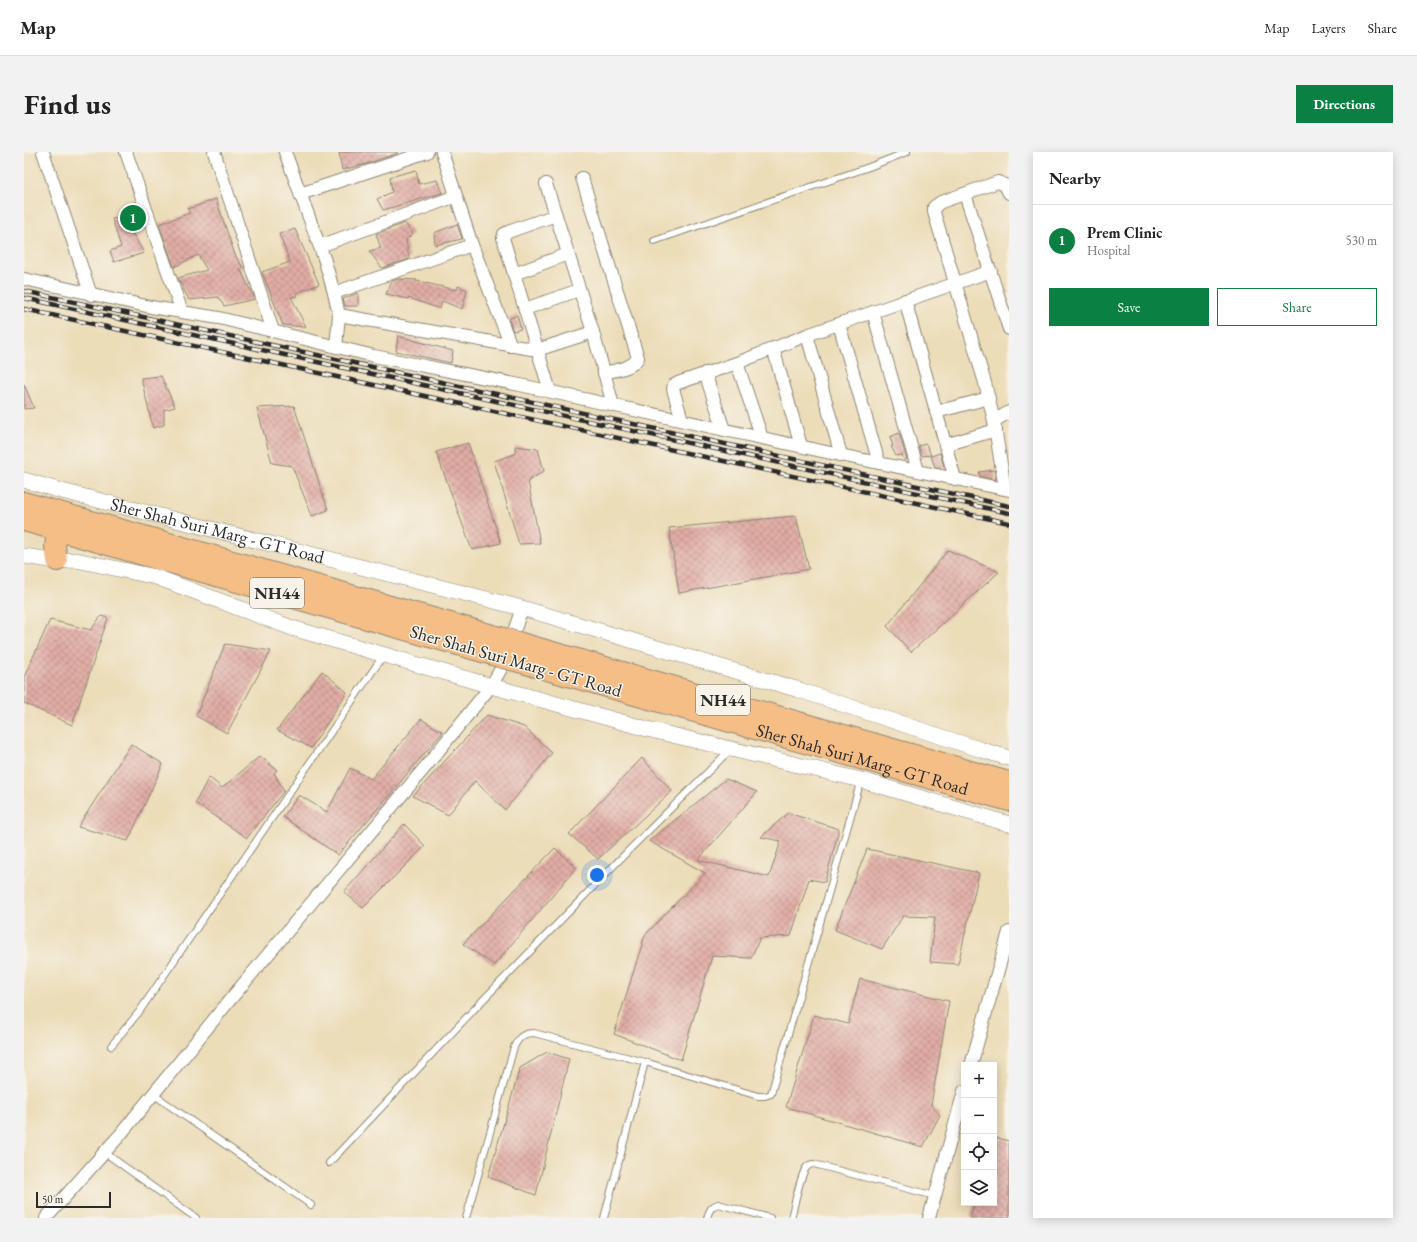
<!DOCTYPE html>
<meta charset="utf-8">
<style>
:root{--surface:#fff;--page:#f2f2f2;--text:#222;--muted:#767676;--line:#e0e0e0;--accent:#0b8043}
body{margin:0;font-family:"EB Garamond",serif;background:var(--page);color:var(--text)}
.controls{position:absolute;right:12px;bottom:12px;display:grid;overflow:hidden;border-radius:0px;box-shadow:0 2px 10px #0003}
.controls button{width:36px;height:36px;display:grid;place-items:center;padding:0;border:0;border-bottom:1px solid var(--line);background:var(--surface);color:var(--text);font:20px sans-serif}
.scale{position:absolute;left:12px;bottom:10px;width:75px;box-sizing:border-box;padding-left:4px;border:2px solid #2b2b2b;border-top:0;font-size:11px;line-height:14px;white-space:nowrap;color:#2b2b2b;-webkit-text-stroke:3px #f7f3e8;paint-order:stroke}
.you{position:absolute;left:573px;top:723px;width:14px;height:14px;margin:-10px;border:3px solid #fff;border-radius:50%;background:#1a73e8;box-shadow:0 0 0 6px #1a73e833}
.badge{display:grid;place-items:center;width:26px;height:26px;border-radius:50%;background:var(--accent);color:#fff;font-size:13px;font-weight:700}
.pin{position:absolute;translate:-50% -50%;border:2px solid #fff;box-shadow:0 1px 4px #0006}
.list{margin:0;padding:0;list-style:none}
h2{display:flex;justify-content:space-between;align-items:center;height:52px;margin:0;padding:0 16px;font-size:17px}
h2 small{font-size:13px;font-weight:400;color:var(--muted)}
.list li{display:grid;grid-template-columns:26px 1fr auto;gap:12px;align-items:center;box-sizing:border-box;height:72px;padding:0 16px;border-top:1px solid var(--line)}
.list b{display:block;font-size:15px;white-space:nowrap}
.list p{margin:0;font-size:13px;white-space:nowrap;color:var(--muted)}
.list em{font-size:13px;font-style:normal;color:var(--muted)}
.actions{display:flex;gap:8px;padding:12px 16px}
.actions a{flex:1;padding:9px 0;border:1px solid var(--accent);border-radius:0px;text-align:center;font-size:14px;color:var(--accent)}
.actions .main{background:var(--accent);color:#fff}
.icon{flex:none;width:22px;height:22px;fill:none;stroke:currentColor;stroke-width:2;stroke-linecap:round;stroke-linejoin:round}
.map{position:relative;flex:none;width:985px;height:1066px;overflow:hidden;border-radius:0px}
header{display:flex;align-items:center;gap:24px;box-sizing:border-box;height:56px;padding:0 20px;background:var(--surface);border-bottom:1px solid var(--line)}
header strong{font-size:19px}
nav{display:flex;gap:22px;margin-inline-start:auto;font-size:14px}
.intro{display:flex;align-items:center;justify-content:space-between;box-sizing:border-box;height:96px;padding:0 24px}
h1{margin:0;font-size:28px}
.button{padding:10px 18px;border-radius:0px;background:var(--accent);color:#fff;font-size:14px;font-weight:700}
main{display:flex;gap:24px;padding:0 24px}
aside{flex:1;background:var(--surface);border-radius:0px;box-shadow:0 2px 10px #0003}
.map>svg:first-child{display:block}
</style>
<header>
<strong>Map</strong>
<nav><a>Map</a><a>Layers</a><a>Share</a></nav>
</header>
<div class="intro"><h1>Find us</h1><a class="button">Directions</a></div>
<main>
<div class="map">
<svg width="985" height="1066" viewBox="0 0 985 1066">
<defs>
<pattern id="building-cross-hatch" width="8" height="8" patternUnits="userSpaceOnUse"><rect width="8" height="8" fill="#e1ada6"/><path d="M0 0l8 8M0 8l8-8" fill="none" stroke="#b78d87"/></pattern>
</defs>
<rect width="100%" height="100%" fill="#f7f3e8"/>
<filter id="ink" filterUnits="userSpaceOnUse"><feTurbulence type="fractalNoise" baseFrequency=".025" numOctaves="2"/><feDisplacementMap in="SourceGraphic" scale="8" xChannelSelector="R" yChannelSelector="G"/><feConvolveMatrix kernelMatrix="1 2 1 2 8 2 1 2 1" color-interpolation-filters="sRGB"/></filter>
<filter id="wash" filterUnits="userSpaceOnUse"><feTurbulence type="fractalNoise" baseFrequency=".012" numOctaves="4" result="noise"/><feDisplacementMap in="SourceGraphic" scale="16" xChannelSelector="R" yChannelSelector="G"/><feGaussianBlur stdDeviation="0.9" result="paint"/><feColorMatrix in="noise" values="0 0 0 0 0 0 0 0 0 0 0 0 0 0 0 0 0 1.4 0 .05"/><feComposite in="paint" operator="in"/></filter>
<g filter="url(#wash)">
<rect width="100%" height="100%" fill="#ecddb9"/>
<g id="blocks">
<g fill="url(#building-cross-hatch)">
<polygon points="315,0 374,0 374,1 342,12 318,18"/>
<polygon points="392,18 395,32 413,28 418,41 359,58 353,47 368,40 366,25"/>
<polygon points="192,47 211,103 219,116 216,117 231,147 200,154 194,145 165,148 154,126 183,118 174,103 150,115 135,72 166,61 164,57"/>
<polygon points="114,58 120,75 107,79 120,101 90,110 86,99 97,95 88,67"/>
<polygon points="381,71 389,82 382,87 385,107 358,116 345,99 357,96 352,82"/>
<polygon points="433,72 438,87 411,93 410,81"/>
<polygon points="271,77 295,132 272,141 273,144 267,145 282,175 259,173 238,120 266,110 255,82"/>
<polygon points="374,127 393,128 392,129 433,138 434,134 443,138 438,157 418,149 416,157 385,146 384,147 362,142 368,129"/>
<polygon points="334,141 334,154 321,154 319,147"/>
<polygon points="493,163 497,177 489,179 485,167"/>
<polygon points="374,184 429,199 427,211 372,199"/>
<polygon points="137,224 151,255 140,258 140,273 129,276 117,226"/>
<polygon points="0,232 10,256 0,257"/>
<polygon points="270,254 304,358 288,364 268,314 248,311 233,256"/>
<polygon points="875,281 883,307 880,308 878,303 872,304 867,294 869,294 866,285"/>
<polygon points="444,291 477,391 448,398 412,300"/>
<polygon points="902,292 907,303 898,304 895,294"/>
<polygon points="491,294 514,297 520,319 504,329 516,391 495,392 470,309 491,302"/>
<polygon points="916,301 920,315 917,316 911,315 907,304"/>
<polygon points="970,318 972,328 956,324 955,320"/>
<polygon points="772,364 785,417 655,441 645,376"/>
<polygon points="924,398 975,420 887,500 863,474"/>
<polygon points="77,464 84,466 48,573 0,551 0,525 26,468 67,478"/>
<polygon points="201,492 247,499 203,581 172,564"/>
<polygon points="298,519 323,540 287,596 253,578"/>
<polygon points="463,563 500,575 528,601 481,658 451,629 424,663 389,644"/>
<polygon points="397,567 419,580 314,703 259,665 275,643 303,660 326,616 347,627"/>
<polygon points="107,592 139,612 104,689 54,675"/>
<polygon points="236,604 253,618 250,621 260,639 223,686 171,651 185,625 198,636"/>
<polygon points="618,606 648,639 574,707 545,682"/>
<polygon points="702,627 733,640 674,708 745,725 757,689 737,685 764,661 815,677 801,730 785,727 767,784 736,786 727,806 688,804 657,908 590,882 621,783 681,721 625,689"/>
<polygon points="380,672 401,694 339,756 320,740"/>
<polygon points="531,696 552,716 470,813 439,792"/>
<polygon points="843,697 955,721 934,812 906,810 911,765 879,764 858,797 811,778"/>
<polygon points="836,827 925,849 907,953 916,963 899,995 762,955 790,863 824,872"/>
<polygon points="523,900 545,907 512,1043 464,1025 496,916"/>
<polygon points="970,985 985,989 985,1066 946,1066 950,1051 970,1051"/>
</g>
</g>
</g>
<g filter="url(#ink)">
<use href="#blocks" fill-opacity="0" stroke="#8c8472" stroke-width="1"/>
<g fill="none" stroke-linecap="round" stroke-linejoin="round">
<defs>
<g id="service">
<polyline points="630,89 845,15 883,0"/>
<polyline points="87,894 115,860 359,504"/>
<polyline points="129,942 287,1053"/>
<polyline points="80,1000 172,1066"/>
<polyline points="305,1011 459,848 605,698 706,598"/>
<path d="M442,1066L490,895C495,885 499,881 510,881L621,910L734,944H741L747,942L837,628"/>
<polyline points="580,1066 621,910"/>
<path d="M683,1066C685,1059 687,1054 694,1052L746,1066"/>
<path d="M767,1066C770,1055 776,1024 782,1016C784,1013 787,1012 790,1012L911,1044"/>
</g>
<g id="minor">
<polyline points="19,0 67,143"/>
<polyline points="102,0 158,160"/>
<polyline points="190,0 249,179"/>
<polyline points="261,0 301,109 310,141 315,163 312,195"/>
<polyline points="418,0 448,93 487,194"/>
<path d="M558,26L614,206C607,217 592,218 580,221"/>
<polyline points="522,32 569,180 589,253"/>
<polyline points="276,42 403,0"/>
<polyline points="941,42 985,177"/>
<polyline points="296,94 432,44"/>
<polyline points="490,122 544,102"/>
<polyline points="0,127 127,155 195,166 350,204 496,233 802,300 985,338"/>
<polyline points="310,141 448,93"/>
<polyline points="881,148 931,327"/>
<polyline points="501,157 555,138"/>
<polyline points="849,160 894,319"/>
<polyline points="315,163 507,197 519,196 569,180"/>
<polyline points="815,172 855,311"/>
<polyline points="783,183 817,303"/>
<polyline points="749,196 777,294"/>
<polyline points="713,211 738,286"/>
<polyline points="681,221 700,278"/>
<polyline points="526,239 479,86 480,82 484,80 532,63"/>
<polyline points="912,260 965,246"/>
<polyline points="658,268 649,237 650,233 654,231 713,211 783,183 967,119"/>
<polyline points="970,269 985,260"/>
<polyline points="921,293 972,278"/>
<polyline points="981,337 970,269 961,231 910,60 910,55 917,50 974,30 981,33 985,41"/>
<polyline points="947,913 985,780"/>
<polyline points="22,1066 96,983 205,849 403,613 467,534 478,515 498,456"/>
<polyline points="905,1066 940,939"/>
</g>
<g id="tertiary">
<path id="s1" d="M0,328L34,338L498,456L772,537L958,598L985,606"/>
<polyline points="0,404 33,409 52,408 132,425 268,476 467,534 627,578 837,628 985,672"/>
</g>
<g id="trunk">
<polyline points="0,350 476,485"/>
<polyline points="0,369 472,504"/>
<polyline points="33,409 31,394 34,379"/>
<polyline points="494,490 985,630"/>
<path id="s2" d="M491,509L985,649"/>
</g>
</defs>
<use href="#service" stroke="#8c8472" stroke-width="8"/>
<use href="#minor" stroke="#8c8472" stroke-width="14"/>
<use href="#tertiary" stroke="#8c8472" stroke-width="16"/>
<use href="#trunk" stroke="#8c8472" stroke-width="22"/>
<use href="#service" stroke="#fff" stroke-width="6"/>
<use href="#minor" stroke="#fff" stroke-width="12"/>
<use href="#tertiary" stroke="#fff" stroke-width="15"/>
<use href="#trunk" stroke="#f6be87" stroke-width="20"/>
<defs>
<g id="rail">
<polyline points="0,139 985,354"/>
<polyline points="0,146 985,361"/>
<polyline points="0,157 985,371"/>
</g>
</defs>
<use href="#rail" stroke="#2b2b2b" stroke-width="4.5"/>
<use href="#rail" stroke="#f7f3e8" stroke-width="3" stroke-dasharray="9" stroke-linecap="butt"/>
<defs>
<g id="trunk-bridge">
<polyline points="476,485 494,490"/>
<polyline points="472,504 491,509"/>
</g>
</defs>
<use href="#trunk-bridge" stroke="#8c8472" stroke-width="22" stroke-linecap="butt"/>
<use href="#trunk-bridge" stroke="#f6be87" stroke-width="20"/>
</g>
</g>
<g text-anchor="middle" stroke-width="3" stroke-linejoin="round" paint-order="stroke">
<g fill="#f7f3e8" stroke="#686764" stroke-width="1">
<rect x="226" y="426" width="54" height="30" rx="3"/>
<rect x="672" y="533" width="54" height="30" rx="3"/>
</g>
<g font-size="17" font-weight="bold" fill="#2b2b2b">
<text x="253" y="447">NH44</text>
<text x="699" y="554">NH44</text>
</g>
<g font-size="18" fill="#2b2b2b" stroke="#f7f3e8">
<text dy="6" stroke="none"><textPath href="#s1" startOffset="200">Sher Shah Suri Marg - GT Road</textPath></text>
<text transform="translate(492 509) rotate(16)" y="6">Sher Shah Suri Marg - GT Road</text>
<text dy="6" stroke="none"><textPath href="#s2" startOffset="361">Sher Shah Suri Marg - GT Road</textPath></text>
</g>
</g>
</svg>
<div class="controls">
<button>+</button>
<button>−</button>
<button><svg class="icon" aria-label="locate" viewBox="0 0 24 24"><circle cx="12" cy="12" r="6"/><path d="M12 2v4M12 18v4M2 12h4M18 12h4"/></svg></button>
<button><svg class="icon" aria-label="layers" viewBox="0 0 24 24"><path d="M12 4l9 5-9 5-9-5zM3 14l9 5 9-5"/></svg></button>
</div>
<div class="scale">50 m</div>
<div class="you"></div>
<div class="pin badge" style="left:109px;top:66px">1</div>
</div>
<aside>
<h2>Nearby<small></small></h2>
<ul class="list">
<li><span class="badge">1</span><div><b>Prem Clinic</b><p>Hospital</p></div><em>530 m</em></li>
</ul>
<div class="actions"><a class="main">Save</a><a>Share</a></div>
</aside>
</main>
